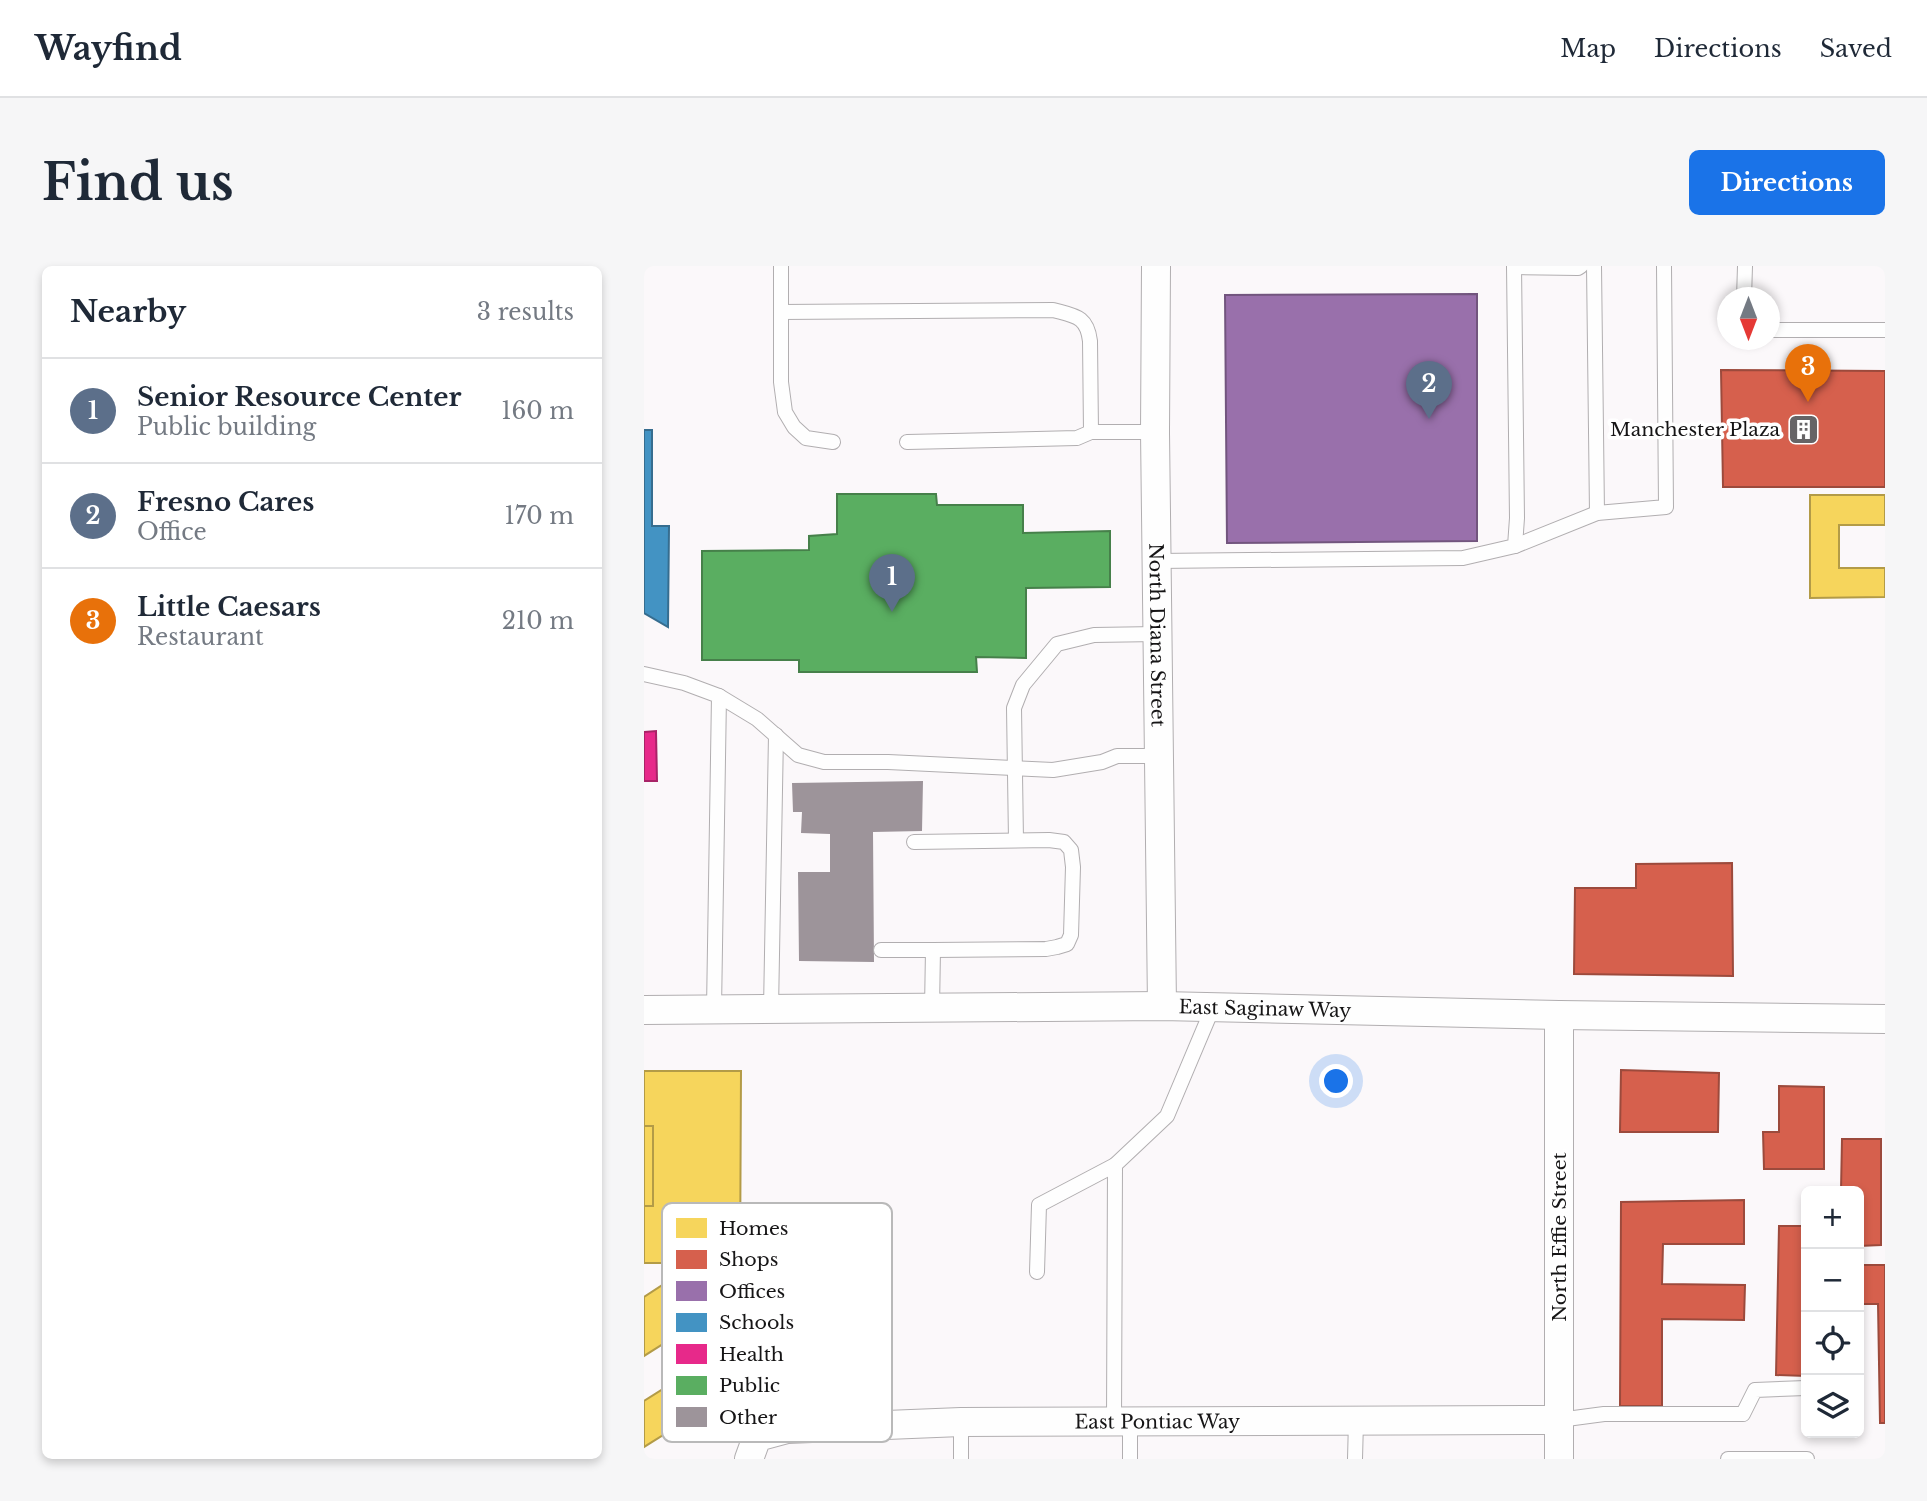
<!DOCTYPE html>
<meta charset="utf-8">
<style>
:root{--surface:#fff;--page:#f6f6f7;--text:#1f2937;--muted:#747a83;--line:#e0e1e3;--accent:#1a73e8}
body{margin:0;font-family:"Libre Baskerville",serif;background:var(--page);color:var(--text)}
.controls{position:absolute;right:21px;bottom:21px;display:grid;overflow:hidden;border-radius:10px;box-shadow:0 4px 10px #0003}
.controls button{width:63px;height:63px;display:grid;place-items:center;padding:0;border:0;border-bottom:2px solid var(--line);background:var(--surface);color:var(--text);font:35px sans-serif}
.compass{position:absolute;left:1073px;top:21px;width:63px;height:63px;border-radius:50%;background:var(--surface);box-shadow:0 4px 10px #0003;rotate:180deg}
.you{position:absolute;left:693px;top:816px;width:24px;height:24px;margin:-18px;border:5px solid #fff;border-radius:50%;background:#1a73e8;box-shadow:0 0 0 10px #1a73e833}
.badge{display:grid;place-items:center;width:46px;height:46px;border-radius:50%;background:var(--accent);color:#fff;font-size:23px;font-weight:700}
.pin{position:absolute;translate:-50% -58px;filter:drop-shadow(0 2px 4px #0008)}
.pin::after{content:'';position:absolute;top:37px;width:24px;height:21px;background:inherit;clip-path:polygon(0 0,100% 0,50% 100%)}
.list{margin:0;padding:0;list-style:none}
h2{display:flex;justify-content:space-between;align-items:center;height:91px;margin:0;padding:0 28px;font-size:30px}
h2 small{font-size:23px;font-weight:400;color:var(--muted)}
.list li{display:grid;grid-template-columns:46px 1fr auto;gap:21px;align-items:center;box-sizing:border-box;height:105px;padding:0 28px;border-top:2px solid var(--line)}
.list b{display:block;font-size:26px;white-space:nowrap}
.list p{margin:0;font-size:23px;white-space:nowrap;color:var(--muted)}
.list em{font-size:23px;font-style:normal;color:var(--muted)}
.icon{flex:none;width:38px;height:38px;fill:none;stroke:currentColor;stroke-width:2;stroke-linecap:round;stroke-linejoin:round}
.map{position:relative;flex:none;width:1241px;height:1193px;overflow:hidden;border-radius:10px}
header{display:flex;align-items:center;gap:42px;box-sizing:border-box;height:98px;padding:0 35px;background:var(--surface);border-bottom:2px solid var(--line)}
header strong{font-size:33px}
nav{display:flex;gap:38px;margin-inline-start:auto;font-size:24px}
.intro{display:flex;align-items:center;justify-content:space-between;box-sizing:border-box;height:168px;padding:0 42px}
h1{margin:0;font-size:49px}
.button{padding:18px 32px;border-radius:10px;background:var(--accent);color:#fff;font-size:24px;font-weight:700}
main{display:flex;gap:42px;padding:0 42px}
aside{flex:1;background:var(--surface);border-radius:10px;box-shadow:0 4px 10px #0003}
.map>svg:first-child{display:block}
</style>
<header>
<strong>Wayfind</strong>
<nav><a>Map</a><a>Directions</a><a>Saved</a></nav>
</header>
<div class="intro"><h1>Find us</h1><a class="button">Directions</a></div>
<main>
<aside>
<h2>Nearby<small>3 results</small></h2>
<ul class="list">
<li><span class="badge" style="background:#5c6f8a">1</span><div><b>Senior Resource Center</b><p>Public building</p></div><em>160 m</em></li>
<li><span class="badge" style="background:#5c6f8a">2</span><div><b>Fresno Cares</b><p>Office</p></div><em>170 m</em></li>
<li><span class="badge" style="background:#e8710a">3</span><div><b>Little Caesars</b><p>Restaurant</p></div><em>210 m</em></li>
</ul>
</aside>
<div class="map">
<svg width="1241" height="1193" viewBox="0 0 1241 1193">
<rect width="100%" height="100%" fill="#fbf8fa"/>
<g fill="#f6d55c" stroke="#b39b47" stroke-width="2">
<polygon points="1166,229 1241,229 1241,259 1195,259 1195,302 1241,302 1241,331 1166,332"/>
<polygon points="0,805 97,805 96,1007 53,1007 52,997 0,997"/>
<rect x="0" y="860" width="9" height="80"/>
<polygon points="73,1013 87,1035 0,1090 0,1031 20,1018 33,1038"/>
<polygon points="27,1118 48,1151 0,1181 0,1135"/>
</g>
<g fill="#d6604d" stroke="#9c4a3c" stroke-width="2">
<polygon points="1077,104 1241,105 1241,221 1079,221"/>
<polygon points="1088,597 1089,710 930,708 931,622 992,622 992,598"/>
<polygon points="977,804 1075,807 1074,866 976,866"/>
<polygon points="1135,820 1180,821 1180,903 1120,903 1119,866 1135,866"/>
<polygon points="1198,873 1237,873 1237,979 1215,980 1215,925 1197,925"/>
<polygon points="1100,934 1100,978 1019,978 1018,1018 1101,1019 1100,1054 1018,1053 1018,1140 976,1140 977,936"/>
<polygon points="1135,960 1162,960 1162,1110 1132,1109"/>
<polygon points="1215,999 1241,999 1241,1157 1236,1157 1234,1038 1215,1038"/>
</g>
<polygon fill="#9970ab" stroke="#72557e" stroke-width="2" points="833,28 833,275 583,277 581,29"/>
<polygon fill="#4393c3" stroke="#366d8f" stroke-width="2" points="0,164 8,164 8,260 25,260 24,361 0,347"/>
<polygon fill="#e7298a" stroke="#a82367" stroke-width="2" points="12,465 13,515 0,515 0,466"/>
<polygon fill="#5aae61" stroke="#46804a" stroke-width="2" points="193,228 292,228 293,239 379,239 379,267 466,265 466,321 382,322 382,392 332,391 333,406 155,406 155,394 58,394 58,285 165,284 165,270 193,268"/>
<polygon fill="#9d949a" points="279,515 278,565 229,566 230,696 155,695 154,606 186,606 186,568 157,567 158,546 149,546 148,517"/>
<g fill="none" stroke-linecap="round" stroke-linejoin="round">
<defs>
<g id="lane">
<polyline points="137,0 137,116 141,146 150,161 162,172 189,176"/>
<polyline points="950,0 953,247"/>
<polyline points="870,1 934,2 937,0"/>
<polyline points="1100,32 1101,0"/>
<path d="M137,46L409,44C431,50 443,50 446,75L447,166"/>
<polyline points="1126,64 1241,64"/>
<polyline points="263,176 433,172 447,166 511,166"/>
<polyline points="871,280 953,247 1022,241 1020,0"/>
<polyline points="513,295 819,292 871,280 873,252 870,0"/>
<polyline points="0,408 40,417 75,430 70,743"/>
<polyline points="75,430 113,453 154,489 180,496 244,496 409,504 458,496 473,490 515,490"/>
<polyline points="372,574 370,442 379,419 413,378 450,369 513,368"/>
<polyline points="270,576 405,574 420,576 427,584 429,601 427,669 423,678 413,681 402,683 289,684"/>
<polyline points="237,684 289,684 288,742"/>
<polyline points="127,743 132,469"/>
<polyline points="471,899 523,850 569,741"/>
<polyline points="393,1006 395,939 471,899 470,1156"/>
<polyline points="915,1154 960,1148 1099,1148 1111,1124 1162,1122"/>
<polyline points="486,1155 486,1193"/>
<polyline points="317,1156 317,1193"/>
<polyline points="711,1193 712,1155"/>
<polyline points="1084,1193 1163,1193"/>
</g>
<g id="street">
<path id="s1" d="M512,0L511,166L518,740"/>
<path id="s2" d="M0,744L518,740L915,749L1241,753"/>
<path id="s3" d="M105,1193L113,1171L143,1163L317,1156L915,1154"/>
<polyline points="915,1193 915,749"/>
</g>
</defs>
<use href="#lane" stroke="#b1aeb0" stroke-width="16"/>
<use href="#street" stroke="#b1aeb0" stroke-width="30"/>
<use href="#lane" stroke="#fefefe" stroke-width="14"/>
<use href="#street" stroke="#fefefe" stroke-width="28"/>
</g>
<defs>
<symbol id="building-square" viewBox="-11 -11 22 22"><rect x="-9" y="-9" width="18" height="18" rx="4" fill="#666466" stroke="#fff"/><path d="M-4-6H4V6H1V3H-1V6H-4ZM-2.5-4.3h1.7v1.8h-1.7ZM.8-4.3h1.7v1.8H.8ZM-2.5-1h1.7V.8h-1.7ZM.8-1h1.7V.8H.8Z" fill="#fff"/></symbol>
</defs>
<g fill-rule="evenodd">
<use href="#building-square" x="1142" y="146" width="35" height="35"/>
</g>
<g text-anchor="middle" stroke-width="7" stroke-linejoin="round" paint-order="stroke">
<g font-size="19" fill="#161516" stroke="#fff" text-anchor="end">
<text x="1136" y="170">Manchester Plaza</text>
</g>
<g font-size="19" fill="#161516" stroke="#fff">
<text dy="7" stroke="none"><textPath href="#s1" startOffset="369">North Diana Street</textPath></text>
<text dy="7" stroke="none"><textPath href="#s2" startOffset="621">East Saginaw Way</textPath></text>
<text transform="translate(915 971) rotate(-90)" y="7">North Effie Street</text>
<text dy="7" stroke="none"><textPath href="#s3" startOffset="425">East Pontiac Way</textPath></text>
</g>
</g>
<rect x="18" y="937" width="230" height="239" rx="10" fill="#fff" stroke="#b9b9b9" stroke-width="2"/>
<rect x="32" y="952" width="31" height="20" fill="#f6d55c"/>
<rect x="32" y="984" width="31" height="19" fill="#d6604d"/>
<rect x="32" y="1015" width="31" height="20" fill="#9970ab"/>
<rect x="32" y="1047" width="31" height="19" fill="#4393c3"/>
<rect x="32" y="1078" width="31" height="20" fill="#e7298a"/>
<rect x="32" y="1110" width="31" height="19" fill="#5aae61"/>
<rect x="32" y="1141" width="31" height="20" fill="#9d949a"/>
<g font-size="19" fill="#161516">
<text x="75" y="969">Homes</text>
<text x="75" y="1000">Shops</text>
<text x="75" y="1032">Offices</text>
<text x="75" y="1063">Schools</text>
<text x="75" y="1095">Health</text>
<text x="75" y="1126">Public</text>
<text x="75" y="1158">Other</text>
</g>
</svg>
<div class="controls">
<button>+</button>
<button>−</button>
<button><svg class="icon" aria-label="locate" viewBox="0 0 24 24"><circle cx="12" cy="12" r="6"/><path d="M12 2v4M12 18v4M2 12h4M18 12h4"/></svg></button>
<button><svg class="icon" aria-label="layers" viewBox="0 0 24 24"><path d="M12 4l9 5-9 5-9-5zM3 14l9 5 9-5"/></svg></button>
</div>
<svg class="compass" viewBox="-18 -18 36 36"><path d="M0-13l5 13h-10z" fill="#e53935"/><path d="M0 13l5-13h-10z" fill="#747a83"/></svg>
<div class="you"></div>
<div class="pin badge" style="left:248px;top:346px;background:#5c6f8a">1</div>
<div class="pin badge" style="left:785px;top:153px;background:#5c6f8a">2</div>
<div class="pin badge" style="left:1164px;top:136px;background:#e8710a">3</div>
</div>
</main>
